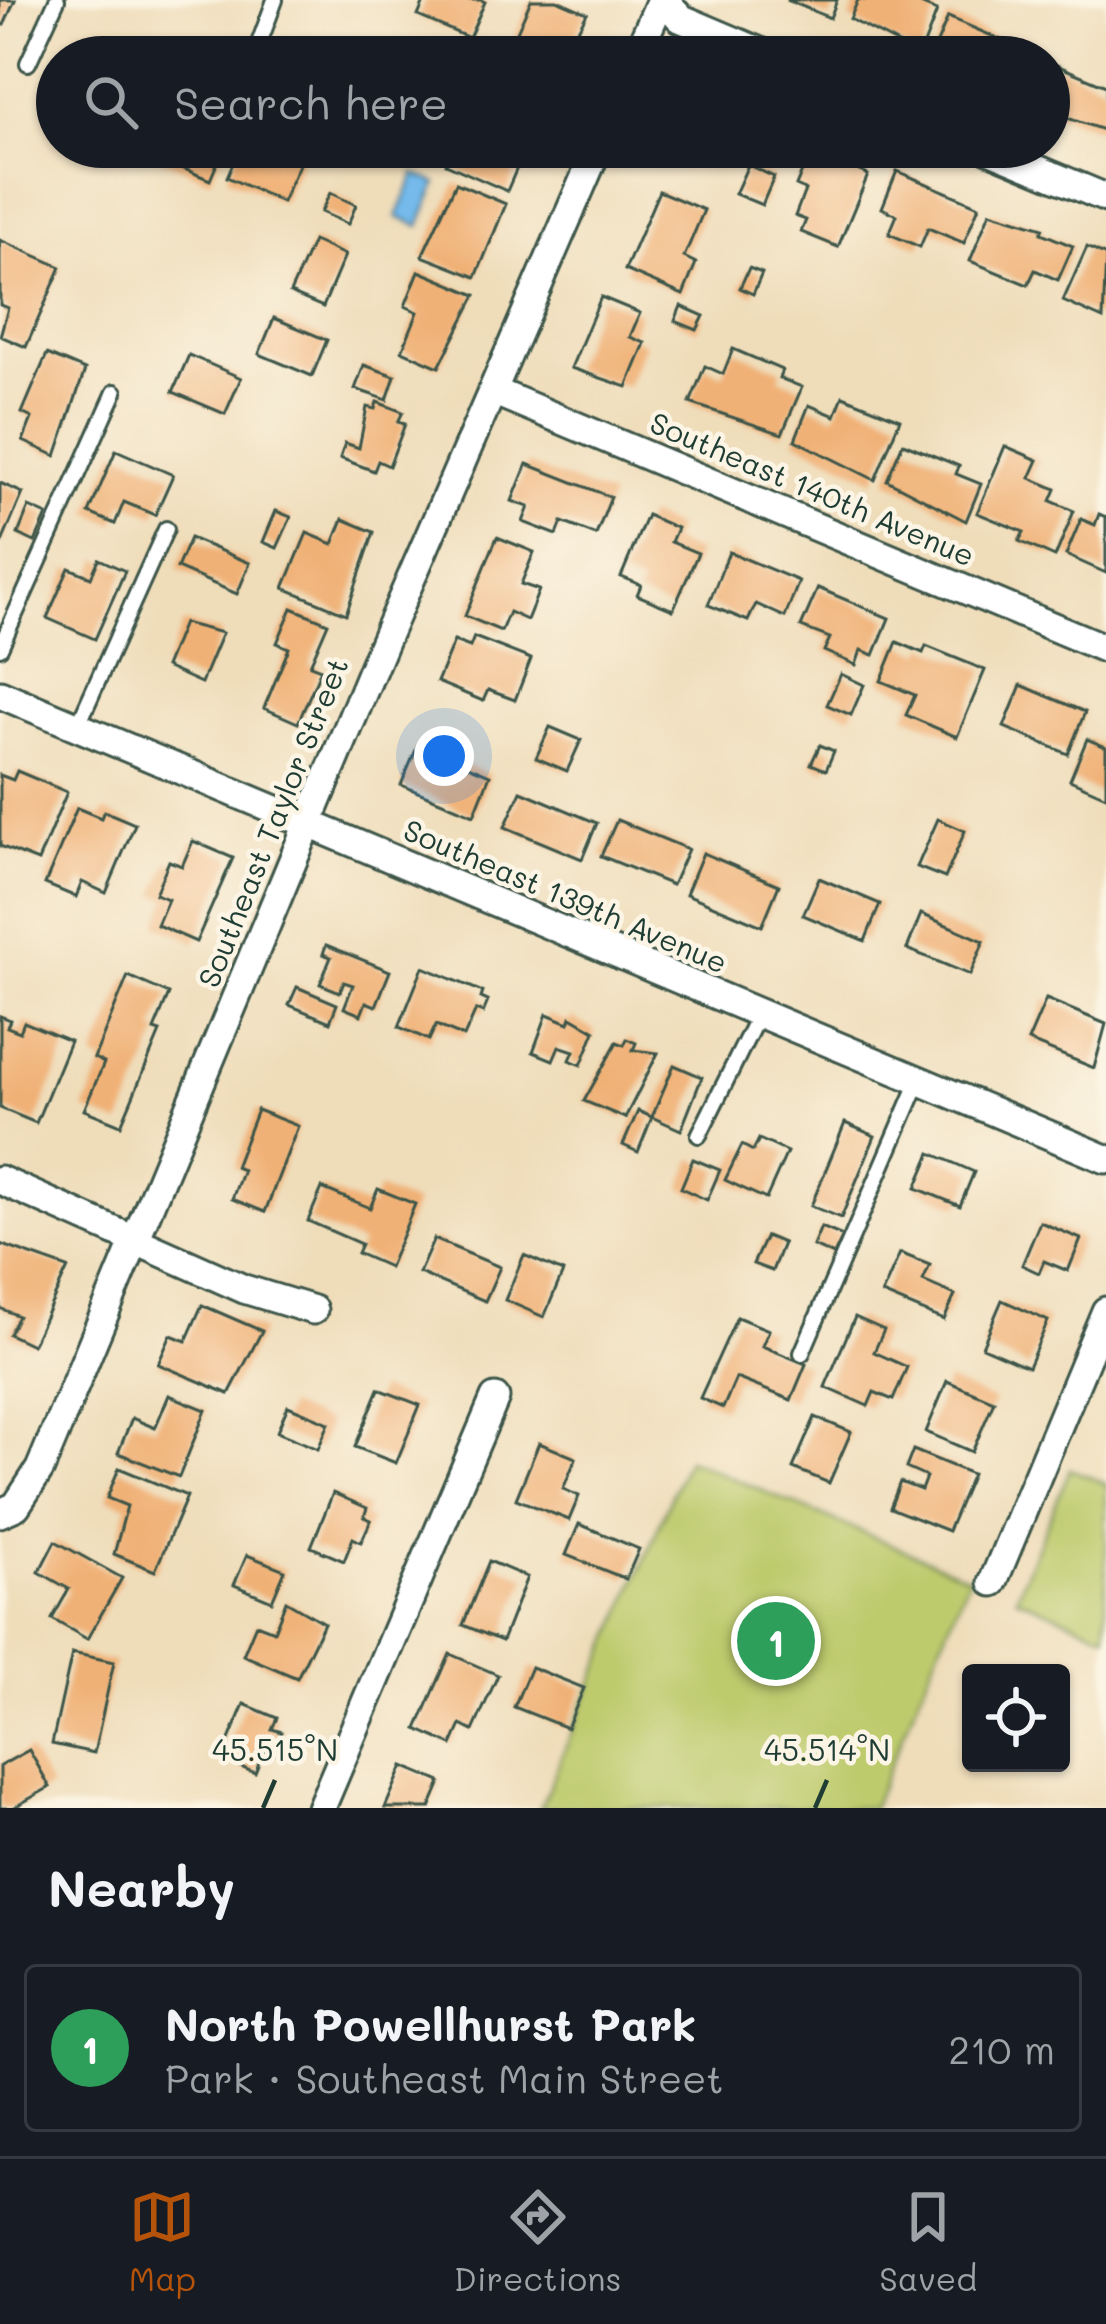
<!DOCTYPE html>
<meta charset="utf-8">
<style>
:root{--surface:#171b24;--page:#20242c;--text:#f1f3f6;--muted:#9ea1a6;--line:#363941;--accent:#b45309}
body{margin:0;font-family:Mali,sans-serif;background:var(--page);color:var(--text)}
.controls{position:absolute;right:36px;bottom:36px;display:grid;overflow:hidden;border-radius:12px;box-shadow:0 3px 9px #0004}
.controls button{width:108px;height:108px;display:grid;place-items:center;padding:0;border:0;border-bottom:3px solid var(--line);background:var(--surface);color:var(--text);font:60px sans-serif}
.you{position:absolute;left:444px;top:756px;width:42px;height:42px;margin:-30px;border:9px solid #fff;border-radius:50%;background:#1a73e8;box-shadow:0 0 0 18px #1a73e833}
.badge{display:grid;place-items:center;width:78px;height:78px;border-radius:50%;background:var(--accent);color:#fff;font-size:39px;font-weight:700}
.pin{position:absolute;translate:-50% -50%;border:6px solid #fff;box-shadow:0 3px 12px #0006}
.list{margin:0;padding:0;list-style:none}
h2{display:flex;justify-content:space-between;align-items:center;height:156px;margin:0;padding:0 48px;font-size:51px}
h2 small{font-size:39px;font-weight:400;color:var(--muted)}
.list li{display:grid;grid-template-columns:78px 1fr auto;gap:36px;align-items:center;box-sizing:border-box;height:168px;margin:0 24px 24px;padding:0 24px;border:3px solid var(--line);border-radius:12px}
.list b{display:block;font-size:45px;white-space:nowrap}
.list p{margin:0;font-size:39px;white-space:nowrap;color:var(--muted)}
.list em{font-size:39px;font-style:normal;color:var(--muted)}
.icon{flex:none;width:66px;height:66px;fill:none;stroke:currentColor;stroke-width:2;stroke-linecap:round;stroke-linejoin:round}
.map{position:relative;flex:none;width:1106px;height:1808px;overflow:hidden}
.search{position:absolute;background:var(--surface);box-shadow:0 3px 9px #0004;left:36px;right:36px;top:36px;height:132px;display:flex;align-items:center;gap:30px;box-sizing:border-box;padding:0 42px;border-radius:66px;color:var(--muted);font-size:45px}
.sheet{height:348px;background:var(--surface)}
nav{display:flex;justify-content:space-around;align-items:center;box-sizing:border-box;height:168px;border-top:3px solid var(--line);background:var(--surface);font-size:33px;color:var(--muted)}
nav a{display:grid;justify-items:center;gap:6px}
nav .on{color:var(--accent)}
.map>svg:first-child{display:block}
</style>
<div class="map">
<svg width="1106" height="1808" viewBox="0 0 1106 1808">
<rect width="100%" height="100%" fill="#fcf5e5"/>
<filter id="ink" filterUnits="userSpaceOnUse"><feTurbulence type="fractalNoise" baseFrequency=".00833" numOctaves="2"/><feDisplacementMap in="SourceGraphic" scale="24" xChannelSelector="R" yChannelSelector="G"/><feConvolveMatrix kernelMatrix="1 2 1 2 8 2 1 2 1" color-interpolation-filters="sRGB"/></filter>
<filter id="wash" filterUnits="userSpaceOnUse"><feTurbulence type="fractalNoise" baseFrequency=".004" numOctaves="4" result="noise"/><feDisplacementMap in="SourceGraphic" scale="48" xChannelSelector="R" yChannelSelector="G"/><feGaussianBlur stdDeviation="2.7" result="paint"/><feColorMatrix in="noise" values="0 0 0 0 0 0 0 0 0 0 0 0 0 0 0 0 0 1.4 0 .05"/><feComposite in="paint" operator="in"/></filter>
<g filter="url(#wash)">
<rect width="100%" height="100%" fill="#efddba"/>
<g fill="#becb6d" stroke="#6e8450" stroke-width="3">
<polygon points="687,1459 969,1577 872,1808 540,1808"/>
<polygon points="1070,1469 1106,1484 1106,1635 1016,1597"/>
</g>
<polygon fill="#74baeb" stroke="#4a7c90" stroke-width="3" points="415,174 437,183 419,226 397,217"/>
<g id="blocks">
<g fill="#f0b176">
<polygon points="0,0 15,0 4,25 0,24"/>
<polygon points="425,0 481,0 485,2 469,38 418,16"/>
<polygon points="531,0 557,0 587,13 563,57 506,57"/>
<polygon points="787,0 837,0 830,18"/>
<polygon points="858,0 911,0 937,11 920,55 850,19"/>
<polygon points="948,17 1020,48 1016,57 932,55"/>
<polygon points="305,41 330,52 328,57 298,57"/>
<polygon points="1049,62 1106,86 1106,131 1049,112"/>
<polygon points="133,147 224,147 210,180"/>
<polygon points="240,147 307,147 282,202 227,177"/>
<polygon points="452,147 526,147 507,191 446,164"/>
<polygon points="703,147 742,147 736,161"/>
<polygon points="812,147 850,150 844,164 868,175 838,247 801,232 806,220 795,216 805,190 796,186"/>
<polygon points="748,165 774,177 762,205 735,194"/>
<polygon points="897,171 979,206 964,243 928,228 920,247 889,234 897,215 882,208"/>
<polygon points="456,183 506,204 476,277 422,256"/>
<polygon points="659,191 704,210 684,257 696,263 683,295 625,270"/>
<polygon points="330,193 356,205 348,224 321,212"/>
<polygon points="990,212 1043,228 1041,233 1073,246 1058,280 1035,270 1028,285 970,261"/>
<polygon points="0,240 61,267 26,347 0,336 8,308 0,305"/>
<polygon points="313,241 345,255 323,307 290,293"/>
<polygon points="1087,247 1106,256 1103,319 1063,301"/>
<polygon points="749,268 762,273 753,294 740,288"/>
<polygon points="419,271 476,295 439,367 402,351 418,312 405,306"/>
<polygon points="601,297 640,313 630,337 645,343 627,387 571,368"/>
<polygon points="681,306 704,316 697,330 675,321"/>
<polygon points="274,318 327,340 312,376 259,354"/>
<polygon points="733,349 782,370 779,378 802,387 782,434 690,403 705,366 723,374"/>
<polygon points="47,354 85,370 56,456 23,441 32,418 22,413"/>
<polygon points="189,355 241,378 225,414 173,392"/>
<polygon points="364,365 395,376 387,400 355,389"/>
<polygon points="843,396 900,419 875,480 795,440 809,405 835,416"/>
<polygon points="377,402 403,412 398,422 405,424 389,466 378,461 374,471 340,458 345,443 359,448 367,407 375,409"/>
<polygon points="903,443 959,466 956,474 981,484 966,521 887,480"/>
<polygon points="1005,446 1038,460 1030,478 1056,489 1051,501 1074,511 1055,557 1019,541 1024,532 977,513"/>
<polygon points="116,450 173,475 155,515 124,502 115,524 89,513"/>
<polygon points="527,464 611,497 596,535 562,522 557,535 523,522 529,507 512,501"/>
<polygon points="0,483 23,493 0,547"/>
<polygon points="29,507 47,515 35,542 18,534"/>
<polygon points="276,511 291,517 277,548 263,542"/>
<polygon points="1099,514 1106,517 1106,573 1066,555 1081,519 1095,525"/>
<polygon points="647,515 677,528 671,542 698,553 673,610 637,595 641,585 621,577"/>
<polygon points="343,519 374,532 346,614 284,588 307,533 333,544"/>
<polygon points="497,537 534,552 521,584 539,590 527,620 509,612 501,631 465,616"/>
<polygon points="190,538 250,563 237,594 177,568"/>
<polygon points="729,552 799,581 785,617 756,604 748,621 708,605"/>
<polygon points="99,559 125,571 95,639 47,618 69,568 91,577"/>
<polygon points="818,588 889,618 874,655 861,650 856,665 824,651 830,638 801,627"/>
<polygon points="292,608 328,623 310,665 321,669 298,723 264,708 289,648 277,643"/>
<polygon points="183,623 222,633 201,683 165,667"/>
<polygon points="474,637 531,659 515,700 488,690 483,701 437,682 454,641 470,647"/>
<polygon points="897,642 923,653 926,646 985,670 957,737 906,715 915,695 881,681"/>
<polygon points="841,674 864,685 851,715 827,705"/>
<polygon points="1021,685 1085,712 1068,754 1004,727"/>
<polygon points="550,727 581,740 567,771 536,758"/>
<polygon points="1087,739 1106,747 1106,796 1070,780"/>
<polygon points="418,745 490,775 474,815 401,785"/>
<polygon points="820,745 834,751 826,770 811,764"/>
<polygon points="17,771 67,792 38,861 0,846 0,775 13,780"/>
<polygon points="521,791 597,823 582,859 505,827"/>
<polygon points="77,808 101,818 104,811 135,824 106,893 82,882 76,897 45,884"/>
<polygon points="938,819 965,831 945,878 917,867"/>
<polygon points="617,820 688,849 672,885 601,856"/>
<polygon points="193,841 233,858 196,942 157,925 168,899 155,894 169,861 182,866"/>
<polygon points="703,853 779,885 762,926 686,894"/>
<polygon points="819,878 880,904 865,941 803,915"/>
<polygon points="921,914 984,941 970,975 907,949"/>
<polygon points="326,945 390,971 376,1006 366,1002 361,1015 344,1008 353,985 344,982 340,992 320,984 331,957 323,954"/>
<polygon points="423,967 483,992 481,998 488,1001 483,1013 476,1010 464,1037 436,1025 429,1040 399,1027"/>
<polygon points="128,976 169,994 154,1030 160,1032 121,1125 84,1110 104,1063 94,1058"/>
<polygon points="297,987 337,1004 330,1022 289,1005"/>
<polygon points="1046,999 1106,1024 1094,1068 1028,1041"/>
<polygon points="547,1014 569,1023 571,1017 595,1031 581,1065 570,1060 574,1051 559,1046 553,1060 533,1052"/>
<polygon points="0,1016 10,1020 7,1027 20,1032 24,1022 70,1041 36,1123 0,1108"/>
<polygon points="627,1039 636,1043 633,1050 658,1053 625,1118 584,1101 617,1042 624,1045"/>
<polygon points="674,1065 702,1077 681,1130 652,1117"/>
<polygon points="257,1110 298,1126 265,1212 232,1199 243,1170 235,1167"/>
<polygon points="638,1111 652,1117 638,1152 623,1145"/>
<polygon points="845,1123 875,1136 841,1218 811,1206"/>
<polygon points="759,1139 787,1152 766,1199 725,1180 742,1145 753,1151"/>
<polygon points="931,1153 974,1172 960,1206 916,1188"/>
<polygon points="693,1159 720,1170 707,1200 681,1188"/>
<polygon points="322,1188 370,1208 378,1189 415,1204 389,1267 357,1253 361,1244 308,1221"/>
<polygon points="1040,1222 1081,1239 1068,1271 1044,1261 1039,1273 1022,1265"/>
<polygon points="821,1227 843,1236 834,1255 813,1246"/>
<polygon points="766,1236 783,1243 772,1271 753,1264"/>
<polygon points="434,1239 500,1267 485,1301 419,1273"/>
<polygon points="0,1244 68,1268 32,1345 9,1334 18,1316 0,1308"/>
<polygon points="900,1253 930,1265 923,1281 955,1295 944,1320 882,1294"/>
<polygon points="524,1255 563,1272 544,1317 505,1300"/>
<polygon points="1002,1300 1048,1321 1028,1367 982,1347"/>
<polygon points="202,1305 262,1331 229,1394 158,1364 171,1335 186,1341"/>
<polygon points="737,1317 769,1330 762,1346 806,1364 791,1400 736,1378 723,1408 700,1398"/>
<polygon points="855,1317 884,1330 874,1352 907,1367 893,1400 874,1392 868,1406 825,1387"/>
<polygon points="947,1381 994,1401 972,1452 926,1432"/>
<polygon points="379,1389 420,1405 396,1463 355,1447"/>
<polygon points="169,1395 206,1410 179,1477 118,1453 132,1418 155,1428"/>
<polygon points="288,1406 329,1423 318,1449 277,1432"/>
<polygon points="815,1417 851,1432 829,1483 793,1468"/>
<polygon points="539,1443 576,1458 563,1489 579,1496 569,1520 516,1499"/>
<polygon points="913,1450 972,1474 948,1531 890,1508 900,1482 921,1490 926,1477 906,1468"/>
<polygon points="119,1468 187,1496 155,1571 114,1554 127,1506 107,1498"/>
<polygon points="333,1493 367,1508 364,1517 371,1520 361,1542 353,1538 344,1561 311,1547"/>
<polygon points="579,1524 639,1549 626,1579 566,1555"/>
<polygon points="55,1541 122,1578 87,1639 52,1619 69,1589 39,1572"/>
<polygon points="247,1555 285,1570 272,1601 234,1585"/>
<polygon points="489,1561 527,1577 502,1641 463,1625"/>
<polygon points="286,1601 324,1623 297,1678 243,1655 256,1624 274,1631"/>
<polygon points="72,1653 114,1662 94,1753 52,1744"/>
<polygon points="450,1654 498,1675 473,1731 461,1725 452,1745 417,1729"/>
<polygon points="531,1667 584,1688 567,1728 514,1707"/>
<polygon points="244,1704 277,1718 272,1729 282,1732 274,1754 264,1750 255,1773 221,1759"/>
<polygon points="29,1750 50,1787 13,1808 0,1808 0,1766"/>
<polygon points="403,1766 441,1782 430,1808 385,1808"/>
</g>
</g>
</g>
<g filter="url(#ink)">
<use href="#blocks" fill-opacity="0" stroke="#3e5548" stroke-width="3"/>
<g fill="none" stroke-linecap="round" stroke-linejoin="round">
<defs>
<g id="lane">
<polyline points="254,57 275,0"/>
<polyline points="28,63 57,0"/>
<polyline points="0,648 115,392"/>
<polyline points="77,727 166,529"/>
<polyline points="699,1135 759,1014"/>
<polyline points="802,1353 919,1081"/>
</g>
<g id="street">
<polyline points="665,0 680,18 772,57"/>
<polyline points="636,57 661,0"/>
<polyline points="984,147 1106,198"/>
<polyline points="493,391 1106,649"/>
<polyline points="0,694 1106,1159"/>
<polyline points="0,1180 244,1289 313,1310"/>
<polyline points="0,1513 16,1506 40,1469 387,634 598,147"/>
<polyline points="993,1582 1106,1311"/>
<polyline points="321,1808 495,1398"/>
</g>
</defs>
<use href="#lane" stroke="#3e5548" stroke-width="20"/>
<use href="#street" stroke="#3e5548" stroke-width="33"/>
<use href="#lane" stroke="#fff" stroke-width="14"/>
<use href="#street" stroke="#fff" stroke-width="27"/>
</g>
</g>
<path fill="none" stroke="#1f3d34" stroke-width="4.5" d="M263,1808L275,1780M815,1808L827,1780"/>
<g text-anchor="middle" stroke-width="9" stroke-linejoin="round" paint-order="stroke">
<g font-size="30" fill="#1f3d34" stroke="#fcf5e5">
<text transform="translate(812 490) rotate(23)" y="10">Southeast 140th Avenue</text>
<text transform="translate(274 823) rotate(-68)" y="10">Southeast Taylor Street</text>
<text transform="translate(565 897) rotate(23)" y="10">Southeast 139th Avenue</text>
</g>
</g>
<g font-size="30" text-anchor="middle" fill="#1f3d34" stroke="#fcf5e5" stroke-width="9" stroke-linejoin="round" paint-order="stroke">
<text x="275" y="1761">45.515°N</text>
<text x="827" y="1761">45.514°N</text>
</g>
</svg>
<div class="controls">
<button><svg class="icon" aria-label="locate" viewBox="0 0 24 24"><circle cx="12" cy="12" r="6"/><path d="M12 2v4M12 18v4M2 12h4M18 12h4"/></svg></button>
</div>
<div class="you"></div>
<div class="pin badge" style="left:776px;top:1641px;background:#2e9e5b">1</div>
<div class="search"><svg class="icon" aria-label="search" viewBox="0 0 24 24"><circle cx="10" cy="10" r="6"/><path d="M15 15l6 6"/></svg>Search here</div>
</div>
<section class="sheet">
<h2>Nearby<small></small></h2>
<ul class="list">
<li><span class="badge" style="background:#2e9e5b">1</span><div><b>North Powellhurst Park</b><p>Park · Southeast Main Street</p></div><em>210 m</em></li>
</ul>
</section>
<nav>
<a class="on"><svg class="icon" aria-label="map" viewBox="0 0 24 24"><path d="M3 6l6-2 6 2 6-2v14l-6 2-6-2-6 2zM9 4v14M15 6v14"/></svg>Map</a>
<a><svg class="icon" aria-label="directions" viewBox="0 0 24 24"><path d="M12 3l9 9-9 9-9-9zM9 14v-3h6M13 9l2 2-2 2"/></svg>Directions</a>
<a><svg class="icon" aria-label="saved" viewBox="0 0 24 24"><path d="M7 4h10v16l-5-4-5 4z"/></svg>Saved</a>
</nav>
